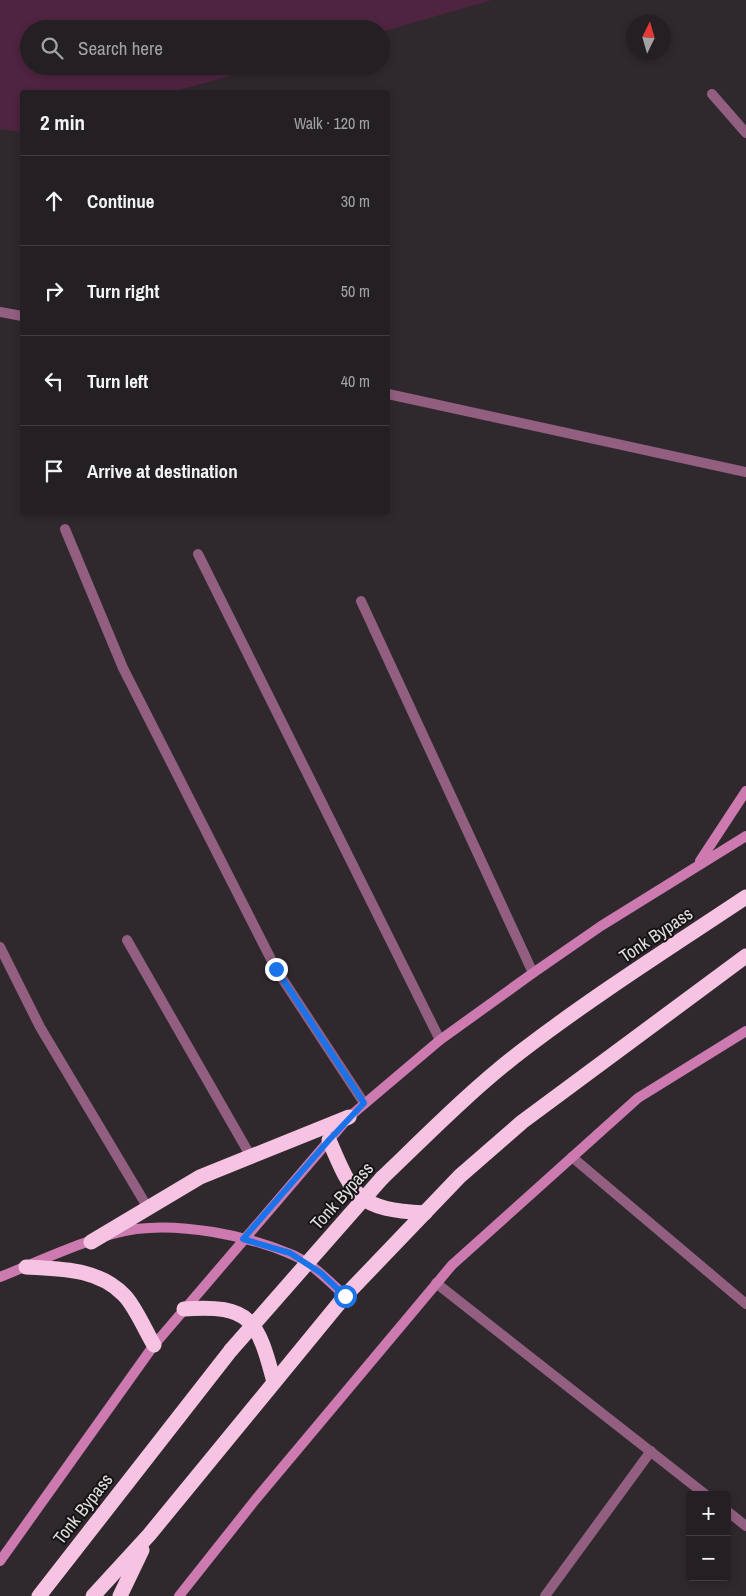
<!DOCTYPE html>
<meta charset="utf-8">
<style>
:root{--surface:#231f22;--page:#2b272a;--text:#f1f3f6;--muted:#a3a2a5;--line:#403d40}
body{margin:0;font-family:"Archivo Narrow",sans-serif;background:var(--page);color:var(--text)}
.controls{position:absolute;right:15px;bottom:15px;display:grid;overflow:hidden;border-radius:5px;box-shadow:0 2px 8px #0003}
.controls button{width:45px;height:45px;display:grid;place-items:center;padding:0;border:0;border-bottom:1px solid var(--line);background:var(--surface);color:var(--text);font:25px sans-serif}
.compass{position:absolute;left:626px;top:15px;width:45px;height:45px;border-radius:50%;background:var(--surface);box-shadow:0 2px 8px #0003;rotate:5deg}
.stop{position:absolute;width:15px;height:15px;margin:-11px;border:4px solid #1a73e8;border-radius:50%;background:#fff}
.stop.end{background:#1a73e8;border-color:#fff;box-shadow:0 1px 5px #0008}
.list{margin:0;padding:0;list-style:none}
h2{display:flex;justify-content:space-between;align-items:center;height:65px;margin:0;padding:0 20px;font-size:21px}
h2 small{font-size:16px;font-weight:400;color:var(--muted)}
.list li{display:grid;grid-template-columns:32px 1fr auto;gap:15px;align-items:center;box-sizing:border-box;height:90px;padding:0 20px;border-top:1px solid var(--line)}
.list b{display:block;font-size:19px;white-space:nowrap}
.list em{font-size:16px;font-style:normal;color:var(--muted)}
.icon{flex:none;width:28px;height:28px;fill:none;stroke:currentColor;stroke-width:2;stroke-linecap:round;stroke-linejoin:round}
.map{position:relative;flex:none;width:746px;height:1596px;overflow:hidden}
.search{position:absolute;background:var(--surface);box-shadow:0 2px 8px #0003;left:20px;top:20px;width:370px;height:55px;display:flex;align-items:center;gap:12px;box-sizing:border-box;padding:0 18px;border-radius:28px;color:var(--muted);font-size:19px}
.panel{position:absolute;background:var(--surface);box-shadow:0 2px 8px #0003;left:20px;top:90px;width:370px;height:425px;border-radius:5px}
.map>svg:first-child{display:block}
</style>
<div class="map">
<svg width="746" height="1596" viewBox="0 0 746 1596">
<rect width="100%" height="100%" fill="#2f292d"/>
<polygon fill="#4f2441" points="0,0 492,0 381,32 381,29 29,29 29,66 264,66 173,92 22,92 22,132 0,129"/>
<g fill="none" stroke-linecap="round" stroke-linejoin="round">
<g stroke="#925f80" stroke-width="10">
<polyline points="0,312 22,316"/>
<polyline points="388,394 746,472"/>
</g>
<g stroke="#925f80" stroke-width="10">
<polyline points="712,94 746,133"/>
<polyline points="65,529 123,668 276,969 364,1103"/>
<polyline points="198,554 440,1040"/>
<polyline points="361,601 533,973"/>
<polyline points="127,940 250,1155"/>
<polyline points="0,947 40,1027 148,1208"/>
<polyline points="572,1157 746,1304"/>
<polyline points="436,1283 706,1495"/>
<polyline points="727,1511 746,1526"/>
<polyline points="545,1596 651,1451"/>
</g>
<g stroke="#cc7ab0" stroke-width="10">
<polyline points="700,861 746,791"/>
<path d="M0,1277C40,1261 94,1235 136,1229C182,1223 245,1235 288,1253C310,1261 328,1280 345,1296"/>
<polyline points="0,1561 154,1345 349,1117 440,1040 533,973 601,926 746,836"/>
<polyline points="179,1596 256,1499 452,1265 638,1098 746,1031"/>
</g>
<g stroke="#f6c3e3" stroke-width="15">
<path d="M329,1140C354,1199 359,1209 425,1213"/>
<path d="M382,1178C428,1134 473,1088 523,1050C595,995 671,947 746,897"/>
<polyline points="91,1242 200,1177 349,1117"/>
<path d="M26,1267C60,1269 98,1268 124,1295C135,1306 145,1330 154,1345"/>
<path d="M184,1309C251,1304 258,1321 274,1382"/>
<polyline points="39,1596 231,1350"/>
<polyline points="93,1596 149,1535 345,1296 460,1176 522,1122 746,956"/>
<polyline points="120,1596 142,1550"/>
</g>
<polyline stroke="#f6c3e3" stroke-width="15" points="231,1350 382,1178"/>
</g>
<g fill="none" stroke-linecap="round" stroke-linejoin="round">
<polyline stroke="#1a73e8" stroke-width="6" points="276,969 364,1103 329,1140 243,1239 290,1253 321,1273 345,1296"/>
</g>
<g text-anchor="middle" stroke-width="4" stroke-linejoin="round" paint-order="stroke">
<g font-size="18" fill="#e1dcdf" stroke="#151314">
<text transform="translate(656 935) rotate(-34)" y="6">Tonk Bypass</text>
<text transform="translate(342 1196) rotate(-48)" y="6">Tonk Bypass</text>
<text transform="translate(83 1509) rotate(-52)" y="6">Tonk Bypass</text>
</g>
</g>
</svg>
<div class="controls">
<button>+</button>
<button>−</button>
</div>
<svg class="compass" viewBox="-18 -18 36 36"><path d="M0-13l5 13h-10z" fill="#e53935"/><path d="M0 13l5-13h-10z" fill="#a3a2a5"/></svg>
<div class="stop" style="left:345px;top:1296px"></div>
<div class="stop end" style="left:276px;top:969px"></div>
<div class="search"><svg class="icon" aria-label="search" viewBox="0 0 24 24"><circle cx="10" cy="10" r="6"/><path d="M15 15l6 6"/></svg>Search here</div>
<section class="panel">
<h2>2 min<small>Walk · 120 m</small></h2>
<ul class="list">
<li><svg class="icon" aria-label="ahead" viewBox="0 0 24 24"><path d="M12 20V5M6 11l6-6 6 6"/></svg><div><b>Continue</b></div><em>30 m</em></li>
<li><svg class="icon" aria-label="right" viewBox="0 0 24 24"><path d="M7 20v-9h11M14 6l5 5-5 5"/></svg><div><b>Turn right</b></div><em>50 m</em></li>
<li><svg class="icon" aria-label="left" viewBox="0 0 24 24"><path d="M17 20v-9H6M10 6l-5 5 5 5"/></svg><div><b>Turn left</b></div><em>40 m</em></li>
<li><svg class="icon" aria-label="arrive" viewBox="0 0 24 24"><path d="M6 21V4h12l-3 4 3 4H6"/></svg><div><b>Arrive at destination</b></div></li>
</ul>
</section>
</div>
